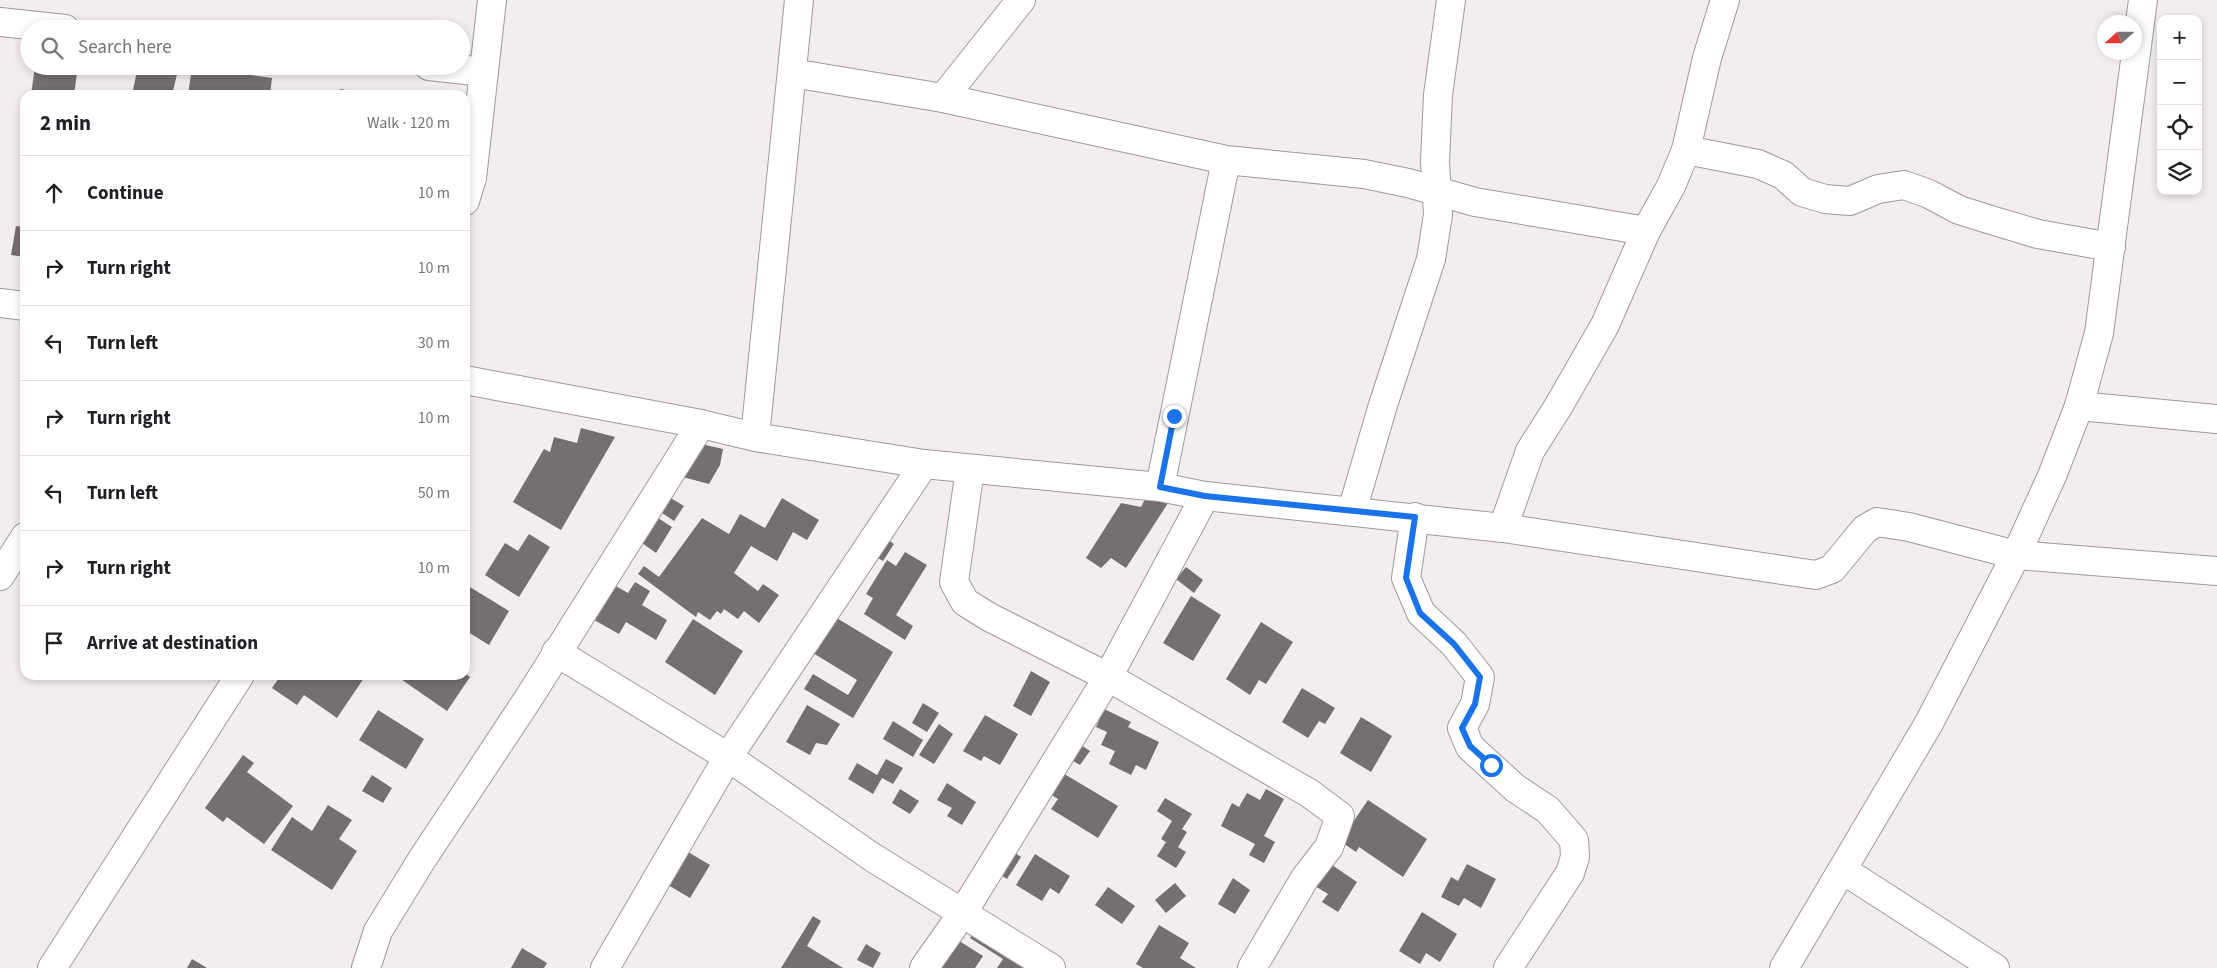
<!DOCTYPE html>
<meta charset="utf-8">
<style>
:root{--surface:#fff;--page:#f2f2f2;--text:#202124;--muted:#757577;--line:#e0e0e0}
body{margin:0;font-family:"Source Sans 3",sans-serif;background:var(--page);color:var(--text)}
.controls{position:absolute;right:15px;top:15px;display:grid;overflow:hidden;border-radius:10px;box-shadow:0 2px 8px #0003}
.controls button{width:45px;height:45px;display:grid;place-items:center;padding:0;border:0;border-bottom:1px solid var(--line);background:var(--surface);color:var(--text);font:25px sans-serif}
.compass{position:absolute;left:2097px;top:15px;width:45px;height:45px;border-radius:50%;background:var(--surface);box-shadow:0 2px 8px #0003;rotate:249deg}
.stop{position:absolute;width:15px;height:15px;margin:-11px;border:4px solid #1a73e8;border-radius:50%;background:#fff}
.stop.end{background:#1a73e8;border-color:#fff;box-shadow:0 1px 5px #0008}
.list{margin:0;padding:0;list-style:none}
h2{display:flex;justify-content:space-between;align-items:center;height:65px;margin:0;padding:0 20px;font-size:21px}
h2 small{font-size:16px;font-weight:400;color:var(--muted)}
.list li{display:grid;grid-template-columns:32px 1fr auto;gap:15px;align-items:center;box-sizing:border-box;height:75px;padding:0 20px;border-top:1px solid var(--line)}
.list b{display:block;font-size:19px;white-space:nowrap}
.list em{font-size:16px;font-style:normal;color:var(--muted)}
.icon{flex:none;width:28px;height:28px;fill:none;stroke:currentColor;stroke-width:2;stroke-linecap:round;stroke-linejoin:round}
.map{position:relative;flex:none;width:2217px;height:968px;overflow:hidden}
.search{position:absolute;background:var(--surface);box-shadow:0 2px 8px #0003;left:20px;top:20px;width:450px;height:55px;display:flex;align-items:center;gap:12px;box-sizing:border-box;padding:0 18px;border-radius:28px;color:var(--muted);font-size:19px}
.panel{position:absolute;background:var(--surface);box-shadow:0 2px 8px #0003;left:20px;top:90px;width:450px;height:590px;border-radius:15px}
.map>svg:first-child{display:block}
</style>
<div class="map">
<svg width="2217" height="968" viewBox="0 0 2217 968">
<rect width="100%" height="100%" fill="#f3edef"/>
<g fill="#756f71">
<polygon points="35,66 78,66 74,95 31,95"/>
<polygon points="138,66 179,66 172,95 132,95"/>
<polygon points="192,67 272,78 270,95 188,95"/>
<polygon points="340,89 366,94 366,95 339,95"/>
<polygon points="16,226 25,227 25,257 11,255"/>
<polygon points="581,428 615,437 561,530 513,502 544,449 550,452 554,437 577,443"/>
<polygon points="693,442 723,449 720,465 709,484 679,476"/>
<polygon points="1147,495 1170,500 1126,568 1111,558 1101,568 1086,558 1121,503 1141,507"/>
<polygon points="669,497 684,506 674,521 659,511"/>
<polygon points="782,498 819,520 807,540 793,532 777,561 751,546 734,573 758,591 763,584 779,595 759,623 744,611 738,619 724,609 721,614 717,611 710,620 698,612 696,617 638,574 644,566 659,577 702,518 729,534 740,514 765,528"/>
<polygon points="658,518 672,527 656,553 642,543"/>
<polygon points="529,534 550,547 519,597 485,575 505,543 518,551"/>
<polygon points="883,537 894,544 883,561 871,554"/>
<polygon points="905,552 927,565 896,615 913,626 905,640 864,614 873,598 866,594 887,560 896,566"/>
<polygon points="1186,567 1203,580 1194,593 1176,579"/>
<polygon points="609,582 628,593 635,582 650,591 642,605 667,620 656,640 626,622 619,634 589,617"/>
<polygon points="465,584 509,611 489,645 468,632 465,637"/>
<polygon points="1191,596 1221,615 1193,661 1163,643"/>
<polygon points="835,617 893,652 853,718 804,689 813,674 848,695 857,680 813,653"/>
<polygon points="693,619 743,651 715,695 665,662"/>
<polygon points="1261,622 1293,642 1266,684 1259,680 1250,695 1226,679"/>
<polygon points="1031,671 1050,682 1031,716 1013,706"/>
<polygon points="465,673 470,677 447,711 395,675"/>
<polygon points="281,675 366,675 337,718 304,695 297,705 272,688"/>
<polygon points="1302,688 1335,708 1325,724 1319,721 1308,738 1282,722"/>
<polygon points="923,703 939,713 927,732 912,723"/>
<polygon points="807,705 840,724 827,745 816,743 810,755 786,742"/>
<polygon points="1104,709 1131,722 1128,727 1159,742 1146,770 1136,765 1131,775 1109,764 1115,751 1101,745 1107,732 1096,727"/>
<polygon points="378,710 424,739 406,769 359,740"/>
<polygon points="985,715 1018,734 1000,765 984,756 981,761 963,751"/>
<polygon points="1361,717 1392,736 1371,772 1340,753"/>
<polygon points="893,721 923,740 913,757 883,739"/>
<polygon points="939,724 953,734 934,764 919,755"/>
<polygon points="1078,743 1090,751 1080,765 1068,758"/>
<polygon points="243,755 254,763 247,772 293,806 264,844 227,817 223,822 205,808"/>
<polygon points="886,759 903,768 893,784 882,778 873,794 848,779 857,763 877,775"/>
<polygon points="1061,772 1118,806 1098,838 1051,809 1058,799 1048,793"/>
<polygon points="372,775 392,788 383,803 362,791"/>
<polygon points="947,783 976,802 962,825 947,816 952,808 937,800"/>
<polygon points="900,789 919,801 910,814 892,803"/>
<polygon points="1266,789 1284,799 1264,836 1275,842 1264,863 1249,855 1255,844 1221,826 1232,803 1239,807 1247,793 1260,800"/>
<polygon points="1165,798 1192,814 1182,829 1187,832 1178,847 1186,852 1176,868 1157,856 1166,842 1161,839 1172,821 1157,811"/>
<polygon points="1368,800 1427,839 1403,877 1359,847 1356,852 1340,841"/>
<polygon points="328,805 352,820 339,839 357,851 332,890 271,850 292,817 312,831"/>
<polygon points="683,849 710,865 690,898 663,882"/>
<polygon points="1009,849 1021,857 1007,879 995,871"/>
<polygon points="1035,854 1070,876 1059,894 1050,888 1042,901 1016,885"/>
<polygon points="1329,863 1357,882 1338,912 1322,902 1328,894 1315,886"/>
<polygon points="1467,864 1496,879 1481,908 1464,898 1459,906 1441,897 1451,877 1458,881"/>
<polygon points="1233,878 1250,890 1235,914 1218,904"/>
<polygon points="1175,883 1186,896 1166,913 1155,900"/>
<polygon points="1108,887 1135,906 1122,924 1095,905"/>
<polygon points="1422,912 1457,934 1440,962 1426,953 1420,964 1399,951"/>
<polygon points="813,916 821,921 807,946 843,968 781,968"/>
<polygon points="1159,925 1189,943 1180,958 1196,968 1143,968 1136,964"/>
<polygon points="977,927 1037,968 997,968 1003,959 970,938"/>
<polygon points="953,937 983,956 975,968 937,968"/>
<polygon points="866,944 881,953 873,968 857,960"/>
<polygon points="522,948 547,963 544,968 511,968"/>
<polygon points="192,959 207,968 187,968"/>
</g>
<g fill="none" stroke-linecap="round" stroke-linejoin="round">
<defs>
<g id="minor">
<polyline points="0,22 65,29"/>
<polyline points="429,66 484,72"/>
<polyline points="792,73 943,98 1226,160 1364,174 1408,183 1475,202 1646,231"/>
<polyline points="943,98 1021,0"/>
<polyline points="1686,150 1758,164 1783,175 1802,192 1825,199 1850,201 1878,189 1904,185 1929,194 1959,210 1991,220 2038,234 2111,247"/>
<polyline points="465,201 472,178 492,0"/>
<polyline points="0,303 25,306"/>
<polyline points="465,380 701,424 755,437 924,464 1160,487 1205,496 1503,528 1816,575 1832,569 1865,529 1877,522 1909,527 2016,555 2217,571"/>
<polyline points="2079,406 2217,419"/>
<polyline points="755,437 799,0"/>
<polyline points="970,469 954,582 965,602 989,617 1108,677 1309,793 1340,816 1329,847 1305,878 1252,968"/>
<polyline points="1160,487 1226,160"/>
<polyline points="1352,511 1383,405 1431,259 1438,215 1435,161 1438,95 1451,0"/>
<polyline points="1415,517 1406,578 1421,613 1454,644 1480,677 1475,704 1462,728 1470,747 1515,788 1548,810 1574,840 1575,857 1570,873 1508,968"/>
<polyline points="1503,528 1530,451 1558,407 1605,325 1646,231 1671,186 1686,150 1707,58 1725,0"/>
<polyline points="0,576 25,537"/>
<polyline points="556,652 728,757 872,857 1051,968"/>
<polyline points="1843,870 1995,968"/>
<polyline points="52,968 240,675"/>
<polyline points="366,968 378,931 421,861 530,696 701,424"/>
<polyline points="605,968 728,757 924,464"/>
<polyline points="924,968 962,914 1108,677 1205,496"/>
<polyline points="1784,968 1929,723 2016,555 2052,476 2079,406 2099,333 2143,0"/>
</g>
</defs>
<use href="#minor" stroke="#a0999c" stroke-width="30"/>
<use href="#minor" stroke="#fff" stroke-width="28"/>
</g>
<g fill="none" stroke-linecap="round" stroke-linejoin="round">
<polyline stroke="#1a73e8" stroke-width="6" points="1174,416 1160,487 1205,496 1415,517 1406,578 1420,613 1454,644 1480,677 1475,704 1462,728 1470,746 1491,765"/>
</g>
</svg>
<div class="controls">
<button>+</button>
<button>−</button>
<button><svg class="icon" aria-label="locate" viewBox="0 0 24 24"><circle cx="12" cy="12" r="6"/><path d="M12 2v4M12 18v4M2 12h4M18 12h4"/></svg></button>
<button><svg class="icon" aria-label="layers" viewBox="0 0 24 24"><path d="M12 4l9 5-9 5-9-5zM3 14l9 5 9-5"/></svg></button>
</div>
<svg class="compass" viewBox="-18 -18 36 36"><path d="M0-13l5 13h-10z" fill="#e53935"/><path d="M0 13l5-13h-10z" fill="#757577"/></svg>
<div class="stop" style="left:1491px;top:765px"></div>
<div class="stop end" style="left:1174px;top:416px"></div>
<div class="search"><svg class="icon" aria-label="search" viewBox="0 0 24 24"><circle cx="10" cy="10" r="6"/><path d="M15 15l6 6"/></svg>Search here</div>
<section class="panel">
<h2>2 min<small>Walk · 120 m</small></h2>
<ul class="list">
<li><svg class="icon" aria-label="ahead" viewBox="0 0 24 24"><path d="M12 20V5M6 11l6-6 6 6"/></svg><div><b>Continue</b></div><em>10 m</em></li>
<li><svg class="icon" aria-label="right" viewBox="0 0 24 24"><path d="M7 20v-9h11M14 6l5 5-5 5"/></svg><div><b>Turn right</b></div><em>10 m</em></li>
<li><svg class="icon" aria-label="left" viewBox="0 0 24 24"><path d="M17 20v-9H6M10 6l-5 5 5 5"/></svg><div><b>Turn left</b></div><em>30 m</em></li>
<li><svg class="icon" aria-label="right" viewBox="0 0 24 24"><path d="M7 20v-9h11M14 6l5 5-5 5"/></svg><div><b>Turn right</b></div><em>10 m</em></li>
<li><svg class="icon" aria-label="left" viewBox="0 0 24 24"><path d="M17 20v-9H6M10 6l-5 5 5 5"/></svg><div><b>Turn left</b></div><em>50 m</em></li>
<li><svg class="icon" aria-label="right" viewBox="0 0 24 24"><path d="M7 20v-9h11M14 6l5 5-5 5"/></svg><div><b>Turn right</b></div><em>10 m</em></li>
<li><svg class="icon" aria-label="arrive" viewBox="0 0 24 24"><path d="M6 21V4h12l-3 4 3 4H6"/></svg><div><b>Arrive at destination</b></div></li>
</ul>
</section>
</div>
